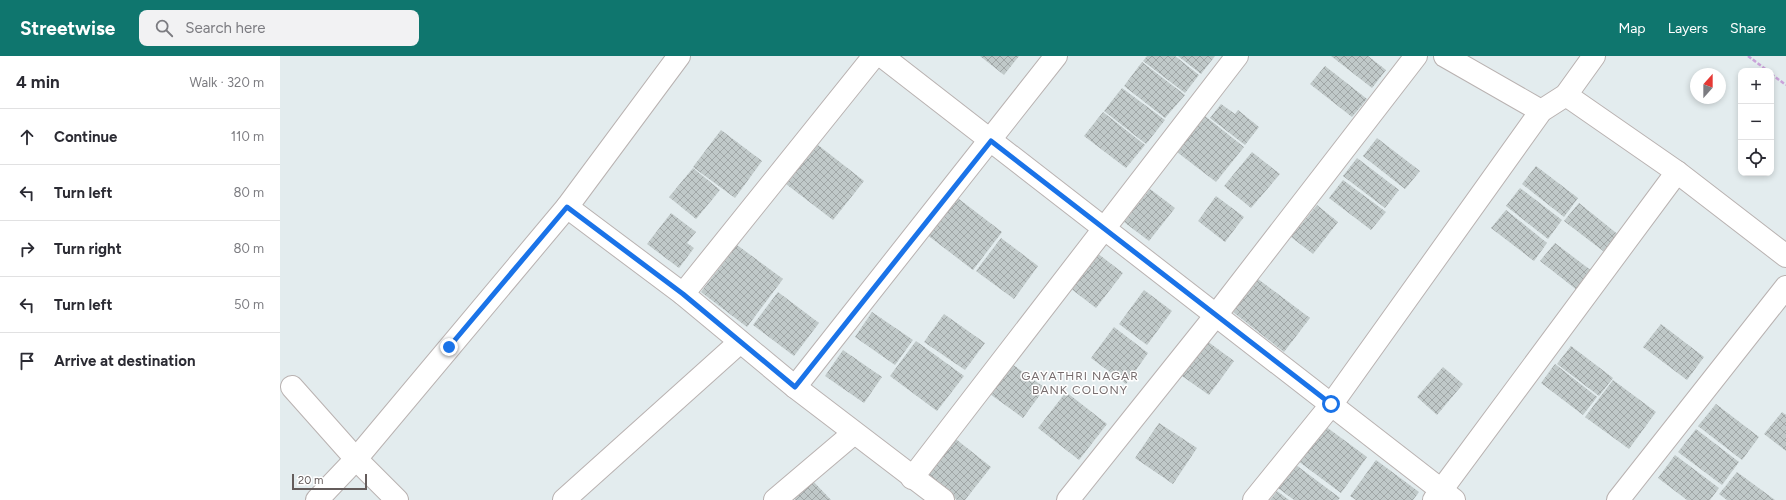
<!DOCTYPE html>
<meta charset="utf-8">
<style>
:root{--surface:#fff;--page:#f2f2f3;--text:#2b2b33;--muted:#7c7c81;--line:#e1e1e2;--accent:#0f766e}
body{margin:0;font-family:Figtree,sans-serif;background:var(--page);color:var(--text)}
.controls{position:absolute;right:12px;top:12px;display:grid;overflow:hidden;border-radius:8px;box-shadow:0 2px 6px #0003}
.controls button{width:36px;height:36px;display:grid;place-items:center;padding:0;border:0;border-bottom:1px solid var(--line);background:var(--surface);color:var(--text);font:20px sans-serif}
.compass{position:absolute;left:1410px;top:12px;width:36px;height:36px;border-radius:50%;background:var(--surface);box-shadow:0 2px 6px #0003;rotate:21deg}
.scale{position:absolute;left:12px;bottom:10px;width:75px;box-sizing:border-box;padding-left:4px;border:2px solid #645c5b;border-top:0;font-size:11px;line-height:14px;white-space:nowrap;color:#645c5b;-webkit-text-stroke:3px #fff;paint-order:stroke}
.stop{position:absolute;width:12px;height:12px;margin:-9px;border:3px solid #1a73e8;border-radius:50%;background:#fff}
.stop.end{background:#1a73e8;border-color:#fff;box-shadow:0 1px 4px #0008}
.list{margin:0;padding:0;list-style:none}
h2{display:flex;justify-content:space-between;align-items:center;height:52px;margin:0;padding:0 16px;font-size:17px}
h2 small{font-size:13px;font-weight:400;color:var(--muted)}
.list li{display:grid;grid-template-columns:26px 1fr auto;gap:12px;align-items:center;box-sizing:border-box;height:56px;padding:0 16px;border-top:1px solid var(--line)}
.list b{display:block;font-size:15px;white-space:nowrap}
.list em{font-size:13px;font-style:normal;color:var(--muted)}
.icon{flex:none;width:22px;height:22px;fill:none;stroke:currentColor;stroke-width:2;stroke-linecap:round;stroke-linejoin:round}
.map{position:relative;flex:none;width:1506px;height:444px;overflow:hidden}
header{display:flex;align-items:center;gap:24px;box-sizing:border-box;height:56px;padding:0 20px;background:var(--accent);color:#fff}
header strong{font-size:19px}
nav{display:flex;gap:22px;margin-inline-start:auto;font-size:14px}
.search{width:280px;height:36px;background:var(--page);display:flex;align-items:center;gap:10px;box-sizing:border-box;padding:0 14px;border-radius:8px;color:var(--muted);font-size:15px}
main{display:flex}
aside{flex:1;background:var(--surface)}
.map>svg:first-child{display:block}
</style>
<header>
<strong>Streetwise</strong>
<div class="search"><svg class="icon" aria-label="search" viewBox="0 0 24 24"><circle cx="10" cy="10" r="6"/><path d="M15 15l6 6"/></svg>Search here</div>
<nav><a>Map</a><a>Layers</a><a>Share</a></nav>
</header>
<main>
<aside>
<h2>4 min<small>Walk · 320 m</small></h2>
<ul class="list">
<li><svg class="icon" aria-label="ahead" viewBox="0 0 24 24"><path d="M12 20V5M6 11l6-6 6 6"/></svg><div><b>Continue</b></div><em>110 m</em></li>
<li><svg class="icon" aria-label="left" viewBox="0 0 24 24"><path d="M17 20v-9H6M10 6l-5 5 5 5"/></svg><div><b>Turn left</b></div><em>80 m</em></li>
<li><svg class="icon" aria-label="right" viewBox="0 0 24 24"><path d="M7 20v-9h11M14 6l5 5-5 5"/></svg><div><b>Turn right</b></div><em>80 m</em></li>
<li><svg class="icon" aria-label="left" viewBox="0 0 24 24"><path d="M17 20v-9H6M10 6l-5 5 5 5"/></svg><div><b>Turn left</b></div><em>50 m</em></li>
<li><svg class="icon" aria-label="arrive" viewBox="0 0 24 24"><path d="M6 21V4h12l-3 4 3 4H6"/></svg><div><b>Arrive at destination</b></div></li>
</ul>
</aside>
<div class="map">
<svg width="1506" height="444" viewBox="0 0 1506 444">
<defs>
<pattern id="building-cross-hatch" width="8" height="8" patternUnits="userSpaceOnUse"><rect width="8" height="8" fill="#c0c9c9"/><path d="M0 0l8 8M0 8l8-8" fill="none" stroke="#a0a6a6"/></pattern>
</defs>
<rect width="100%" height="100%" fill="#e3ecee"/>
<g fill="url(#building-cross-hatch)">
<polygon points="700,0 739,0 724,19"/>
<polygon points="867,0 895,0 919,19 905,37 863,5"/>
<polygon points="898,0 935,0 921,18"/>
<polygon points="1051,0 1088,0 1106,14 1092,32"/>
<polygon points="862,6 905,39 885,62 844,30"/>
<polygon points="1045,10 1087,43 1072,61 1030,28"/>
<polygon points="842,32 885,64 866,88 824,55"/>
<polygon points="941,48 955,58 958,54 979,71 965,89 930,62"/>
<polygon points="823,56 865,89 846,112 804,80"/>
<polygon points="925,60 964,91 936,126 897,96"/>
<polygon points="441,74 482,105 455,142 413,111"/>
<polygon points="1097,82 1140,115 1125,133 1083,100"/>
<polygon points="538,89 584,125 553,164 506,128"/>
<polygon points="972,96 1000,118 971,152 944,130"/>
<polygon points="1077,102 1119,134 1105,152 1063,120"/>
<polygon points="1256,110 1298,142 1284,161 1242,128"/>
<polygon points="413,112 440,134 416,163 389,141"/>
<polygon points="1063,124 1106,156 1091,174 1049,142"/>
<polygon points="1240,132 1282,164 1268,183 1226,150"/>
<polygon points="870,133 895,152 869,185 844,166"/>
<polygon points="675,140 722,176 693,214 646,178"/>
<polygon points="936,140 964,161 945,186 918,165"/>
<polygon points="1299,147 1340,180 1327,198 1284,165"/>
<polygon points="1037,149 1058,166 1033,198 1011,181"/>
<polygon points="1226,154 1267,187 1254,205 1211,172"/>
<polygon points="391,157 416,176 407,187 414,192 399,212 367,188"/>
<polygon points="721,182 758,210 734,243 696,215"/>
<polygon points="1275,187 1317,219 1302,238 1260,205"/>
<polygon points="457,189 503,223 467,271 421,236"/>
<polygon points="817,197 843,217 816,252 790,232"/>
<polygon points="978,223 1030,262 1004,296 953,256"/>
<polygon points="864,234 892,255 867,289 839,268"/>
<polygon points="498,236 539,267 514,300 473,269"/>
<polygon points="592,256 633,284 615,309 575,281"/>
<polygon points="664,258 705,287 685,314 644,286"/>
<polygon points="1381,268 1424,301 1407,324 1363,291"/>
<polygon points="834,271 868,297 846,328 811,302"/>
<polygon points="636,285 684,320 657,355 610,320"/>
<polygon points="927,285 954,305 929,339 902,320"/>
<polygon points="1291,290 1333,322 1319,340 1277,308"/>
<polygon points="563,294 602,321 584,347 545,320"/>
<polygon points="732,308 765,332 743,362 710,338"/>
<polygon points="1275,308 1317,341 1303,359 1261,327"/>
<polygon points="1163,311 1183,328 1157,359 1137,341"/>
<polygon points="1333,324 1376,356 1349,393 1305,361"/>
<polygon points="786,336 827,368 799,404 758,372"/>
<polygon points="1436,348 1479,381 1462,404 1418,370"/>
<polygon points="1502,356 1506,359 1506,395 1484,378"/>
<polygon points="879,367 917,392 893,428 855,402"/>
<polygon points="1045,370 1087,401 1061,437 1018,405"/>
<polygon points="1416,373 1459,406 1442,429 1398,396"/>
<polygon points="672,380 711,411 685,444 677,444 643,417"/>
<polygon points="1395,399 1439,432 1430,444 1407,444 1378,422"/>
<polygon points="1096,404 1139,436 1133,444 1076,444 1070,440"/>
<polygon points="1016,409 1060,442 1058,444 1014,444 998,432"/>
<polygon points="1457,416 1495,444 1447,444 1439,438"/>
<polygon points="531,423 551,444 516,444 512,441"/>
<polygon points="997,435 1009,444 990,444"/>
</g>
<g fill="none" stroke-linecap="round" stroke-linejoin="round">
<defs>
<g id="street">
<polyline points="602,0 1174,444"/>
<polyline points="1165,0 1261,55"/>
<polyline points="1286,39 1397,116 1506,200"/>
<polyline points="287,151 403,238 515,331 663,444"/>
<polyline points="403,238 594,0"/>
<polyline points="12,331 76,403 117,444"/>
<polyline points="515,331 776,0"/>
<polyline points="632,422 957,0"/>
<polyline points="37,444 76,403 287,151 399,0"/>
<polyline points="284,444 460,286"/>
<polyline points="495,444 574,377"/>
<polyline points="788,444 936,259 1136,0"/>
<polyline points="974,444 1051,349 1261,55 1286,39 1314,0"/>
<polyline points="1154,444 1397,116"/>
<polyline points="1338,444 1506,231"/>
</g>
</defs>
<use href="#street" stroke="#b9b2b1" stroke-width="24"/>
<g stroke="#caa2d9" stroke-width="2.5" stroke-dasharray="4 2" stroke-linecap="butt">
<polyline points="1468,0 1488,15"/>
<polyline points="1491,18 1506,29"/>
</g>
<use href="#street" stroke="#fff" stroke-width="22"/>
</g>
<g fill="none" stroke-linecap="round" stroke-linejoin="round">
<polyline stroke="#1a73e8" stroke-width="5" points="169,291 287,151 403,238 515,331 711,85 1051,348"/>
</g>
<g text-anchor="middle" stroke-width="3" stroke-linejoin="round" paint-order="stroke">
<g font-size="12" letter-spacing="1" fill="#766c6d" stroke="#fff">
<text x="800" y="324">GAYATHRI NAGAR<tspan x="800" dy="14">BANK COLONY</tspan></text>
</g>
</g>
</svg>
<div class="controls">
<button>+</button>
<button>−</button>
<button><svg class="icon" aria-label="locate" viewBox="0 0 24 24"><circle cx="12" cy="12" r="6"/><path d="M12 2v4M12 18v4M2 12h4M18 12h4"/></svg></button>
</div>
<svg class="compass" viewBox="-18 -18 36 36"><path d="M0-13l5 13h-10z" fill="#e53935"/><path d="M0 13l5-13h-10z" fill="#7c7c81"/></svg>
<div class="scale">20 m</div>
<div class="stop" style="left:1051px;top:348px"></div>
<div class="stop end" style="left:169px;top:291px"></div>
</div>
</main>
